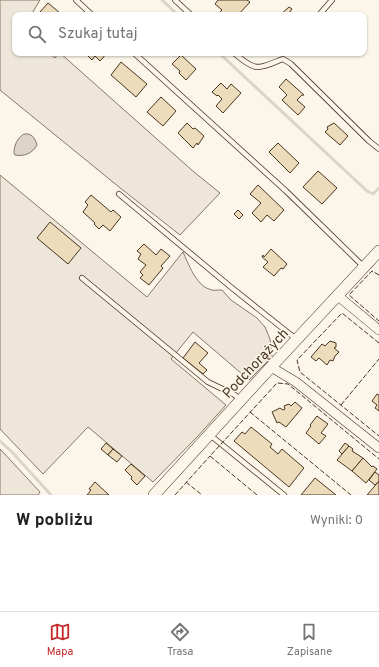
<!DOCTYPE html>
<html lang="pl">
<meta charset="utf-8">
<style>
:root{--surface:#fff;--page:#f6f6f6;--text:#202124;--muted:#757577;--line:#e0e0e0;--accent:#c62828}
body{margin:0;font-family:Overpass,sans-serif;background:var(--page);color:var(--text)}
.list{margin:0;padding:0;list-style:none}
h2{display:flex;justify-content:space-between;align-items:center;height:52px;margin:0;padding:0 16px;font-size:17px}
h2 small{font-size:13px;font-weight:400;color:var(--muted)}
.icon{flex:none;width:22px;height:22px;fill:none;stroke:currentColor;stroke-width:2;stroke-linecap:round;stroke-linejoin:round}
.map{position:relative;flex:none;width:379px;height:495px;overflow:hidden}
.search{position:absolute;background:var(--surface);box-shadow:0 1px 3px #0004;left:12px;right:12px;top:12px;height:44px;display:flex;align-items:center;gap:10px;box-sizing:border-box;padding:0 14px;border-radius:8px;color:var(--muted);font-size:15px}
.sheet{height:116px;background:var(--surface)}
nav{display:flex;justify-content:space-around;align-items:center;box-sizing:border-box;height:56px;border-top:1px solid var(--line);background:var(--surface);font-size:11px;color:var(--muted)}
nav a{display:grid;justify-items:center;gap:2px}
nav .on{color:var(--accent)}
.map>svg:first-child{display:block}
</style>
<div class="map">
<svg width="379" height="495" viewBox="0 0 379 495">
<rect width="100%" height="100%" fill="#fbf6e9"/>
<g fill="#ede6d9" stroke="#887966">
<polygon points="0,0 40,0 31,15 15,15 15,53 49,53 55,58 58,53 60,53 194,172 220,193 180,235 119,187 0,90"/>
<path d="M0,175L147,297L183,252C188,263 196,285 209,289C212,291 218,290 222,290L231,300L257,318L265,327L270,339L272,357L249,380L193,332L171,359L226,405L197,437L153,482L88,427L43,474L0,429Z"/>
<polygon points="0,449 40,492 38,495 0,495"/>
</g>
<path fill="#dcd4c6" stroke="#887966" d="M24,134C32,133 35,138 37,145C33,153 24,157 15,155L14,153C14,146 17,138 24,134Z"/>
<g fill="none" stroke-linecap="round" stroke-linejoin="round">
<g stroke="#dcd4c6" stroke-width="3">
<polyline points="162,0 178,15"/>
<polyline points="219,53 367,191 373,194 379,188"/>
<polyline points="0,441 12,452 51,495"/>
</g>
</g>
<g fill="#ecdcbc" stroke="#4a3520">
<polygon points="218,0 247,0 250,2 238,15 217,15 222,10 215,4"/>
<polygon points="48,3 60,13 58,15 44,15 40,12"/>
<polygon points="289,7 292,9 289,13 292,15 280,15"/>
<polygon points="85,53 107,53 100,61 95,56 92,60"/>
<polygon points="181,55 196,69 186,80 179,73 180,71 172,64"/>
<polygon points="121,62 147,84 136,97 111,75"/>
<polygon points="286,79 304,95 302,95 297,100 305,107 298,115 282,100 287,95 279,87"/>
<polygon points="221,83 227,89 231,84 241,93 223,113 216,106 222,99 218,95 217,96 212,92"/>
<polygon points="161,97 176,111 163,126 147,112"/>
<polygon points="187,123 193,129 195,128 204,136 198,145 197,143 193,148 178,133"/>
<polygon points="334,123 348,136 340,145 325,132 328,129 327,127"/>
<polygon points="278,143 299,163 290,173 269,152"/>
<polygon points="318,171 337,188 322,204 303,187"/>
<polygon points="258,185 284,210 274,221 267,215 261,222 252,213 261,203 250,194"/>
<polygon points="91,195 111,212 113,210 121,217 110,231 103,225 99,229 94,224 95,223 83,212 88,205 85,202"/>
<polygon points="238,210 243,215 239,219 234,214"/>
<polygon points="50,222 81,248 68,264 37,238"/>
<polygon points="144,244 156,255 161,249 170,256 161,266 163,268 149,285 140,278 143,275 140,272 146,265 138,259 141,254 137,251"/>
<polygon points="271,249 287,264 283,269 281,268 274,276 263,267 268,262 262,257 263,255 264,257"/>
<polygon points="330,341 336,343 336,347 334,348 339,352 335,356 333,361 330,360 327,365 319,358 316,361 311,357 322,344 325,346"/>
<polygon points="195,342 208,353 199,363 207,370 203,374 183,358"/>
<polygon points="377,394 379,395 379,411 375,408 377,405 372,401"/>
<polygon points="295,402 302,408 286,427 279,422 277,423 272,412 280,408 283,410 285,409 284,406 289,404 291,406"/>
<polygon points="317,416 328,424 321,433 326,436 319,444 306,433 311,426 310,425"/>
<polygon points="251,427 272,444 270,447 278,454 282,449 304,468 289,487 234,441 242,432 245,434"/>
<polygon points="106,443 113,449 108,455 101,449"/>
<polygon points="345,443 349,446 342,454 339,451"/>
<polygon points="349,446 353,449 352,451 363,458 352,471 337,460"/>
<polygon points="113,449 122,456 117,462 108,455"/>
<polygon points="363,458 372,467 373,466 377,469 366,483 352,471"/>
<polygon points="131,464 145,476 137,485 131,479 132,477 125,470"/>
<polygon points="375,472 379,475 379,481 375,485 369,480"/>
<polygon points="315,478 336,495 301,495"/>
<polygon points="379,481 379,495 367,495"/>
<polygon points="95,482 109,495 87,495 91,490 89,489"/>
</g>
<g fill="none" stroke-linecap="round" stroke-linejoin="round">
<defs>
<g id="service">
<polyline points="76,0 92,15"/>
<polyline points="175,0 191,15"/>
<polyline points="319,15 332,0"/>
<polyline points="134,53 286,191 364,267"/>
<path d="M234,53C256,72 257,69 283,59L291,64L369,141L379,149"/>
<polyline points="119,194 232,288 296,339"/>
<polyline points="82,278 208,382 235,395 240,400"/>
<polyline points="210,435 284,495"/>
</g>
<g id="minor">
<polyline points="338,296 379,330"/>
<polyline points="271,367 296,382 379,448"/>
</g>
<polyline id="tertiary" points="154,495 271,367 379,251"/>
</defs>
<use href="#service" stroke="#4a3520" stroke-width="6"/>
<use href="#minor" stroke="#4a3520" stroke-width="10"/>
<use href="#tertiary" stroke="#4a3520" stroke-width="12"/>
<use href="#service" stroke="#fbf6e9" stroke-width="4.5"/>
<use href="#minor" stroke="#fbf6e9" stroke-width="9"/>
<use href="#tertiary" stroke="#fbf6e9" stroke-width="11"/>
<g stroke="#4a3520" stroke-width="1" stroke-dasharray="5 2" stroke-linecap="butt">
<polyline points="379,275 372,271 349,295 379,321"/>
<polyline points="379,343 342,313 297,360 300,372 379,436"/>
<polyline points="341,405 379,359"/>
<polyline points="250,412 351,495"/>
<polyline points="186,482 202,495"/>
<polyline points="175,495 210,456"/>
<polyline points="257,495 210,456 277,383 288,384 379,459"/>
</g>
</g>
<g text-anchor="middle" stroke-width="3" stroke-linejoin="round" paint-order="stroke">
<g font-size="14" fill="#4a3520" stroke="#fbf6e9">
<text transform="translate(255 363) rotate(-47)" y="5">Podchorążych</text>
</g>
</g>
</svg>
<div class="search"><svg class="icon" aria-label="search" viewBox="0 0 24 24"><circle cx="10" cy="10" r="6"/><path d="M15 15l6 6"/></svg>Szukaj tutaj</div>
</div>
<section class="sheet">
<h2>W pobliżu<small>Wyniki: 0</small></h2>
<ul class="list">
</ul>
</section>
<nav>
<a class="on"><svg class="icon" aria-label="map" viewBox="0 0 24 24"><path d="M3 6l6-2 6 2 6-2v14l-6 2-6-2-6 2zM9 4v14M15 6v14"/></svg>Mapa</a>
<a><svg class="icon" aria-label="directions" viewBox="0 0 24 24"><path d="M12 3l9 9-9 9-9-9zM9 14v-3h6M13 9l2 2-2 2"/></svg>Trasa</a>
<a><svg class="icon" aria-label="saved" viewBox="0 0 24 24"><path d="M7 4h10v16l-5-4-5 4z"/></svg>Zapisane</a>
</nav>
